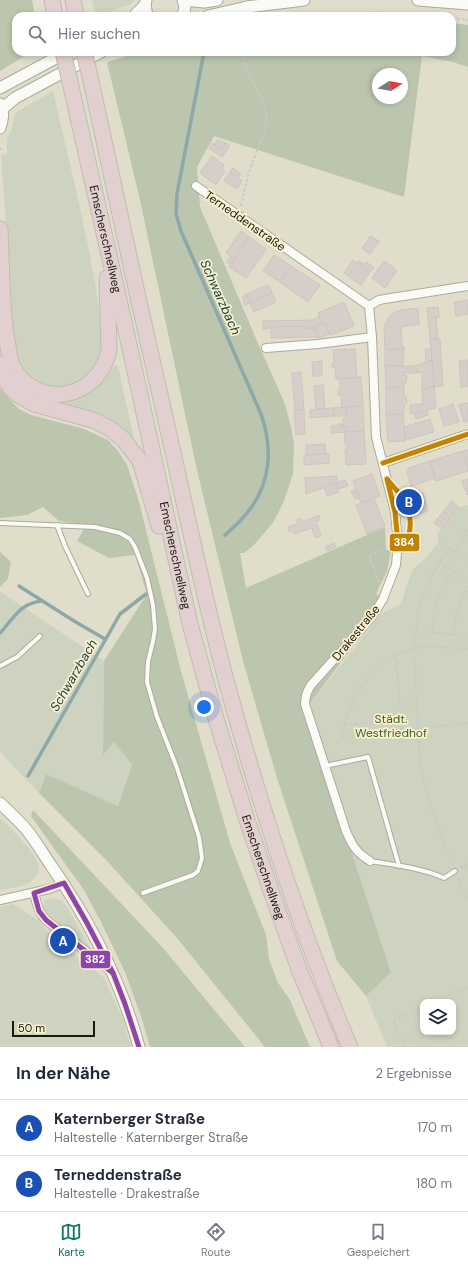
<!DOCTYPE html>
<html lang="de">
<meta charset="utf-8">
<style>
:root{--surface:#fff;--page:#f2f2f3;--text:#1f2937;--muted:#747a83;--line:#e0e1e3;--accent:#0f766e}
body{margin:0;font-family:"DM Sans",sans-serif;background:var(--page);color:var(--text)}
.controls{position:absolute;right:12px;bottom:12px;display:grid;overflow:hidden;border-radius:8px;box-shadow:0 2px 6px #0003}
.controls button{width:36px;height:36px;display:grid;place-items:center;padding:0;border:0;border-bottom:1px solid var(--line);background:var(--surface);color:var(--text);font:20px sans-serif}
.compass{position:absolute;left:372px;top:68px;width:36px;height:36px;border-radius:50%;background:var(--surface);box-shadow:0 2px 6px #0003;rotate:79deg}
.scale{position:absolute;left:12px;bottom:10px;width:83px;box-sizing:border-box;padding-left:4px;border:2px solid #1c190c;border-top:0;font-size:11px;line-height:14px;white-space:nowrap;color:#1c190c;-webkit-text-stroke:3px #f9f0ce;paint-order:stroke}
.you{position:absolute;left:204px;top:707px;width:14px;height:14px;margin:-10px;border:3px solid #fff;border-radius:50%;background:#1a73e8;box-shadow:0 0 0 6px #1a73e833}
.badge{display:grid;place-items:center;width:26px;height:26px;border-radius:50%;background:var(--accent);color:#fff;font-size:13px;font-weight:700}
.pin{position:absolute;translate:-50% -50%;border:2px solid #fff;box-shadow:0 1px 4px #0006}
.list{margin:0;padding:0;list-style:none}
h2{display:flex;justify-content:space-between;align-items:center;height:52px;margin:0;padding:0 16px;font-size:17px}
h2 small{font-size:13px;font-weight:400;color:var(--muted)}
.list li{display:grid;grid-template-columns:26px 1fr auto;gap:12px;align-items:center;box-sizing:border-box;height:56px;padding:0 16px;border-top:1px solid var(--line)}
.list b{display:block;font-size:15px;white-space:nowrap}
.list p{margin:0;font-size:13px;white-space:nowrap;color:var(--muted)}
.list em{font-size:13px;font-style:normal;color:var(--muted)}
.icon{flex:none;width:22px;height:22px;fill:none;stroke:currentColor;stroke-width:2;stroke-linecap:round;stroke-linejoin:round}
.map{position:relative;flex:none;width:468px;height:1047px;overflow:hidden}
.search{position:absolute;background:var(--surface);box-shadow:0 2px 6px #0003;left:12px;right:12px;top:12px;height:44px;display:flex;align-items:center;gap:10px;box-sizing:border-box;padding:0 14px;border-radius:12px;color:var(--muted);font-size:15px}
.sheet{height:164px;background:var(--surface)}
nav{display:flex;justify-content:space-around;align-items:center;box-sizing:border-box;height:56px;border-top:1px solid var(--line);background:var(--surface);font-size:11px;color:var(--muted)}
nav a{display:grid;justify-items:center;gap:2px}
nav .on{color:var(--accent)}
.map>svg:first-child{display:block}
</style>
<div class="map">
<svg width="468" height="1047" viewBox="0 0 468 1047">
<rect width="100%" height="100%" fill="#e1ddcb"/>
<g fill="#ced3c0" fill-rule="evenodd">
<polygon points="92,0 135,0 129,5 96,16"/>
<path d="M53,91C68,157 85,223 96,289C99,311 106,337 99,358C94,370 86,379 75,384C67,388 53,390 45,387C28,381 22,371 15,355L1,155L7,154V138L12,129L14,116L18,111Z"/>
<path d="M118,365L134,440C110,413 90,409 55,404V401C81,403 101,389 113,367Z"/>
<path d="M468,505V1047H387L366,996L391,971L305,710L382,613L401,604L411,573L413,569L425,559L436,545L439,544L437,535L459,507ZM423,1002H453V1032H423Z"/>
<polygon points="0,591 35,615 104,661 103,754 114,742 132,765 118,806 46,774 39,793 0,752"/>
<path d="M0,818C11,829 33,849 38,864C41,872 35,880 27,884C19,887 9,888 0,890Z"/>
<path d="M50,898L61,900L68,908L91,950L48,914C45,910 42,905 45,900Z"/>
<polygon points="13,904 39,921 51,936 104,978 123,1019 131,1047 0,1047 0,907"/>
</g>
<g fill="#bcc5ad" fill-rule="evenodd">
<polygon points="0,0 32,0 35,16 16,16 16,52 31,52 0,71"/>
<path d="M452,23L468,25V67L453,62L422,56L404,197L214,136L197,167L200,207L257,341L285,404L291,427L294,444L293,474L284,501L277,515L272,524L253,546L244,553H240L246,588L385,527L386,550H391L387,571L376,594L387,601L305,710L391,972L366,996L337,961L277,778L243,661L196,466L140,200L107,62L141,52H452ZM378,74H402V98H378Z"/>
<polygon points="0,388 9,399 19,409 31,415 84,429 108,440 118,451 127,465 138,498 181,671 230,843 266,935 269,959 278,983 290,1000 310,1047 265,1047 177,938 107,861 39,793 46,774 118,806 132,765 114,742 103,755 104,661 147,594 135,555 109,558 77,541 86,525 59,521 43,507 27,515 0,518"/>
<polygon points="0,552 11,562 8,579 0,587"/>
<polygon points="33,810 163,948 245,1047 150,1047 141,1016 125,972 101,922 84,890 31,816"/>
</g>
<g fill="none" stroke-linecap="round" stroke-linejoin="round">
<g stroke="#8ca8a9" stroke-width="3.5">
<path d="M204,52L177,194L176,214L181,231L261,414C273,448 271,484 247,513C241,521 233,528 225,535"/>
<polyline points="19,586 74,621 105,639"/>
<path d="M0,633C14,618 20,603 42,601"/>
<polyline points="28,776 120,614 146,594"/>
</g>
</g>
<g fill="#d7cec9" stroke="#cec5c0">
<polygon points="217,140 226,143 221,149 215,145"/>
<polygon points="212,143 221,149 226,143 230,146 222,157 209,148"/>
<polygon points="212,156 224,165 222,169 225,171 216,185 200,173"/>
<polygon points="233,168 241,174 238,178 230,172"/>
<polygon points="230,172 242,181 237,189 224,181"/>
<polygon points="241,231 249,237 231,264 227,262 231,256 226,253"/>
<polygon points="370,236 379,241 370,254 362,248"/>
<polygon points="249,237 266,249 246,278 229,267"/>
<polygon points="274,255 291,266 280,282 263,271"/>
<polygon points="353,260 370,272 361,285 344,273"/>
<polygon points="359,261 364,265 366,262 374,267 370,272 357,263"/>
<polygon points="384,261 397,270 385,288 372,278"/>
<polygon points="291,266 320,285 308,302 280,282"/>
<polygon points="268,285 272,293 250,303 246,294"/>
<polygon points="272,293 276,302 254,312 250,303"/>
<polygon points="246,294 250,303 245,305 242,297"/>
<polygon points="468,300 468,314 456,316 454,302"/>
<polygon points="344,302 354,326 330,335 325,323 322,324 318,313"/>
<polygon points="438,307 439,317 428,318 427,308"/>
<polygon points="418,308 419,324 401,327 402,347 404,347 404,349 385,349 384,328 385,328 385,323 388,321 387,320 392,313 393,314 395,312 400,311 400,310"/>
<polygon points="319,317 322,323 315,326 316,329 314,330 314,328 305,328 305,326 271,327 271,328 263,329 263,321 313,320"/>
<polygon points="436,317 438,339 430,340 428,318"/>
<polygon points="325,323 329,334 319,338 315,326"/>
<polygon points="305,326 305,328 316,329 319,337 271,338 271,327"/>
<polygon points="440,339 443,386 434,387 430,340"/>
<polygon points="355,349 357,378 336,379 335,367 332,367 332,363 334,363 333,350"/>
<polygon points="404,349 403,366 385,366 385,350"/>
<polygon points="425,349 431,349 432,360 426,362"/>
<polygon points="432,360 434,386 422,390 422,372 417,373 415,366"/>
<polygon points="468,360 468,386 461,387 459,361"/>
<polygon points="322,361 322,376 313,376 312,362"/>
<polygon points="385,366 415,366 417,373 408,373 404,372 404,374 407,376 406,383 404,383 404,387 386,388"/>
<polygon points="301,372 304,410 295,410 292,373"/>
<polygon points="361,377 363,406 342,407 341,395 338,395 338,391 340,391 340,379"/>
<polygon points="323,385 325,409 316,409 314,386"/>
<polygon points="404,387 404,396 406,396 407,403 404,405 404,414 386,415 386,388"/>
<polygon points="434,387 436,408 417,413 410,414 410,405 423,404 422,390"/>
<polygon points="466,403 468,403 468,421 464,422 459,405"/>
<polygon points="453,404 459,422 444,426 439,409"/>
<polygon points="363,406 364,431 347,432 347,427 343,427 343,419 346,419 346,407"/>
<polygon points="346,407 346,416 334,416 333,408"/>
<polygon points="333,408 334,416 310,418 310,410"/>
<polygon points="294,410 304,410 305,434 296,435"/>
<polygon points="427,411 428,415 416,419 415,414"/>
<polygon points="403,414 405,441 388,442 386,415"/>
<polygon points="430,419 434,432 405,440 404,427"/>
<polygon points="338,424 342,424 343,427 347,427 347,432 331,433 331,426 338,426"/>
<polygon points="364,431 366,464 346,465 345,450 347,450 347,444 345,444 344,432"/>
<polygon points="325,444 326,454 306,455 306,445"/>
<polygon points="468,450 468,469 463,451"/>
<polygon points="463,451 468,471 436,481 430,461"/>
<polygon points="329,454 329,463 304,465 304,455"/>
<polygon points="430,461 435,478 411,486 407,472 409,468"/>
<polygon points="372,474 380,496 361,503 353,481"/>
<polygon points="337,476 337,483 306,494 305,478"/>
<polygon points="468,479 468,494 467,495 462,481"/>
<polygon points="345,480 348,486 338,489 336,483"/>
<polygon points="336,483 339,492 327,496 324,487"/>
<polygon points="356,489 359,498 355,499 351,491"/>
<polygon points="423,493 428,511 420,514 414,495"/>
<polygon points="374,498 385,526 367,534 356,505"/>
<polygon points="451,501 459,507 456,510 449,505"/>
<polygon points="449,505 456,510 453,514 446,508"/>
<polygon points="446,508 453,514 450,518 443,512"/>
<polygon points="443,512 450,518 448,521 440,516"/>
<polygon points="319,515 320,520 316,521 321,536 315,538 312,528 294,534 293,531 289,532 288,527 298,523 296,520 301,518 303,522"/>
<polygon points="440,516 448,521 445,525 437,519"/>
<polygon points="437,519 445,525 442,529 434,523"/>
<polygon points="334,543 336,547 327,551 325,547"/>
</g>
<g fill="none" stroke-linecap="round" stroke-linejoin="round">
<defs>
<g id="service">
<path d="M389,483C393,487 397,491 400,495C406,503 418,537 405,543C404,543 399,543 398,543"/>
<polyline points="0,523 95,527 120,533 130,539 135,547 147,578 153,605 155,629 153,641 148,662 147,682 157,717 177,768 199,837 202,858 198,871 193,875 143,893"/>
<polyline points="57,525 65,546 88,594"/>
<polyline points="0,666 17,657 40,636"/>
<polyline points="325,766 368,757 399,866"/>
<path d="M370,861C395,865 421,868 444,878L455,871"/>
</g>
<g id="minor">
<polyline points="196,186 369,306 379,300 391,298 468,286"/>
<path d="M369,306L372,337L376,437L395,512L398,543L396,565L383,599L372,617L311,685C307,691 305,696 305,704L346,831C353,847 356,852 370,861"/>
<polyline points="266,348 318,344 372,337"/>
<polyline points="383,463 468,434"/>
<path d="M34,893C37,904 38,912 46,920L111,971"/>
<polyline points="0,900 49,889 64,883"/>
</g>
<g id="tertiary">
<polyline points="146,0 145,5 147,16"/>
<polyline points="184,0 204,2 217,0"/>
<polyline points="418,0 468,4"/>
<polyline points="134,16 145,5"/>
<polyline points="183,16 185,7 183,0"/>
<polyline points="208,16 247,7 304,0"/>
<polyline points="0,88 67,52"/>
<path d="M0,104C4,112 3,119 0,128"/>
<polyline points="2,109 15,98 101,52"/>
<path d="M0,803C8,811 18,820 26,829C35,840 42,852 50,864C90,921 121,980 139,1047"/>
</g>
<g id="motorway">
<polyline points="52,0 55,16"/>
<polyline points="73,0 76,16"/>
<path d="M89,72C115,194 142,317 170,439C189,523 206,608 229,691C262,812 301,932 350,1047"/>
<path id="s1" d="M70,82L127,335L190,624L217,722L247,820L272,894L300,972L331,1047"/>
<path d="M0,229C2,266 1,304 7,341C9,349 9,358 12,365C22,388 50,400 73,392C93,385 104,371 109,351L107,278"/>
<polyline points="0,364 4,377 11,388 18,395 34,404 93,420 109,428 123,439 140,461 159,526"/>
</g>
</defs>
<use href="#service" stroke="#adaa9c" stroke-width="6"/>
<use href="#minor" stroke="#adaa9c" stroke-width="10"/>
<use href="#tertiary" stroke="#adaa9c" stroke-width="13"/>
<use href="#motorway" stroke="#bfbcb3" stroke-width="17"/>
<g stroke="#cac9c3" stroke-width="2" stroke-dasharray="3 2" stroke-linecap="butt">
<path d="M285,16C336,14 386,10 436,16"/>
<polyline points="452,18 468,20"/>
<polyline points="0,149 2,149"/>
<path d="M241,206C245,191 247,175 253,161C258,146 268,131 266,115C263,93 244,74 242,52"/>
<polyline points="468,530 465,534 468,536"/>
<polyline points="438,541 468,560"/>
<polyline points="450,548 432,575 419,607 414,648 419,751 424,781 431,809 453,865"/>
<polyline points="455,551 465,534"/>
<polyline points="439,562 468,581"/>
<polyline points="379,582 369,555 385,549"/>
<polyline points="428,632 468,636"/>
<path d="M432,633C433,611 440,589 453,571"/>
<polyline points="453,635 456,614 468,586"/>
<path d="M468,649L421,646C411,649 387,659 379,665C376,668 374,672 371,674C355,692 345,713 342,737L468,723"/>
<polyline points="396,657 402,730"/>
<polyline points="345,725 401,719"/>
<polyline points="465,865 468,871"/>
<polyline points="461,868 468,863"/>
<polyline points="458,878 468,901"/>
<polyline points="433,1002 468,987"/>
<polyline points="448,1032 455,1047"/>
<polyline points="405,1047 393,1020 423,1006"/>
</g>
<use href="#service" stroke="#fafaf7" stroke-width="4"/>
<use href="#minor" stroke="#fafaf7" stroke-width="8"/>
<use href="#tertiary" stroke="#fafaf7" stroke-width="11"/>
<use href="#motorway" stroke="#e2d0d0" stroke-width="15"/>
<defs>
<g id="motorway-bridge">
<polyline points="63,52 70,82"/>
<polyline points="84,52 89,72"/>
</g>
</defs>
<use href="#motorway-bridge" stroke="#bfbcb3" stroke-width="17" stroke-linecap="butt"/>
<use href="#motorway-bridge" stroke="#e2d0d0" stroke-width="15"/>
<defs>
<g id="bus-1">
<polygon points="64,883 87,923 113,973 46,920 39,911 34,893"/>
<polyline points="113,973 125,1004 139,1047"/>
</g>
<g id="bus-2">
<polyline points="383,463 468,434"/>
<path d="M387,479C391,485 396,489 400,494C410,507 415,530 404,543H398L395,512Z"/>
</g>
</defs>
<use href="#bus-1" stroke="#f9f0ce" stroke-width="8"/>
<use href="#bus-2" stroke="#f9f0ce" stroke-width="8"/>
<use href="#bus-1" stroke="#8e44ad" stroke-width="5"/>
<use href="#bus-2" stroke="#c08303" stroke-width="5"/>
</g>
<g text-anchor="middle" stroke-width="3.5" stroke-linejoin="round" paint-order="stroke">
<g font-size="12" fill="#1c190c" stroke="#f9f0ce">
<text transform="translate(245 221) rotate(35)" y="4">Terneddenstraße</text>
<text dy="4" stroke="none"><textPath href="#s1" startOffset="161">Emscherschnellweg</textPath></text>
<text dy="4" stroke="none"><textPath href="#s1" startOffset="485">Emscherschnellweg</textPath></text>
<text transform="translate(356 633) rotate(-51)" y="4">Drakestraße</text>
<text dy="4" stroke="none"><textPath href="#s1" startOffset="809">Emscherschnellweg</textPath></text>
</g>
<g font-size="12" fill="#3e5b2e" stroke="#f9f0ce">
<text x="391" y="723">Städt.<tspan x="391" dy="14">Westfriedhof</tspan></text>
</g>
<g font-size="13" font-style="italic" fill="#133b43" stroke="#f9f0ce">
<text transform="translate(221 297) rotate(66)" y="5">Schwarzbach</text>
<text transform="translate(73 675) rotate(-60)" y="5">Schwarzbach</text>
</g>
</g>
<g stroke="#f9f0ce" stroke-width="1.5">
<rect x="389" y="533" width="31" height="19" rx="4" fill="#c08303"/>
<rect x="80" y="950" width="31" height="19" rx="4" fill="#8e44ad"/>
</g>
<g font-size="11" text-anchor="middle" font-weight="bold" fill="#fff">
<text x="404" y="546">384</text>
<text x="95" y="963">382</text>
</g>
</svg>
<div class="controls">
<button><svg class="icon" aria-label="layers" viewBox="0 0 24 24"><path d="M12 4l9 5-9 5-9-5zM3 14l9 5 9-5"/></svg></button>
</div>
<svg class="compass" viewBox="-18 -18 36 36"><path d="M0-13l5 13h-10z" fill="#e53935"/><path d="M0 13l5-13h-10z" fill="#747a83"/></svg>
<div class="scale">50 m</div>
<div class="you"></div>
<div class="pin badge" style="left:63px;top:941px;background:#1a4fb4">A</div>
<div class="pin badge" style="left:409px;top:502px;background:#1a4fb4">B</div>
<div class="search"><svg class="icon" aria-label="search" viewBox="0 0 24 24"><circle cx="10" cy="10" r="6"/><path d="M15 15l6 6"/></svg>Hier suchen</div>
</div>
<section class="sheet">
<h2>In der Nähe<small>2 Ergebnisse</small></h2>
<ul class="list">
<li><span class="badge" style="background:#1a4fb4">A</span><div><b>Katernberger Straße</b><p>Haltestelle · Katernberger Straße</p></div><em>170 m</em></li>
<li><span class="badge" style="background:#1a4fb4">B</span><div><b>Terneddenstraße</b><p>Haltestelle · Drakestraße</p></div><em>180 m</em></li>
</ul>
</section>
<nav>
<a class="on"><svg class="icon" aria-label="map" viewBox="0 0 24 24"><path d="M3 6l6-2 6 2 6-2v14l-6 2-6-2-6 2zM9 4v14M15 6v14"/></svg>Karte</a>
<a><svg class="icon" aria-label="directions" viewBox="0 0 24 24"><path d="M12 3l9 9-9 9-9-9zM9 14v-3h6M13 9l2 2-2 2"/></svg>Route</a>
<a><svg class="icon" aria-label="saved" viewBox="0 0 24 24"><path d="M7 4h10v16l-5-4-5 4z"/></svg>Gespeichert</a>
</nav>
